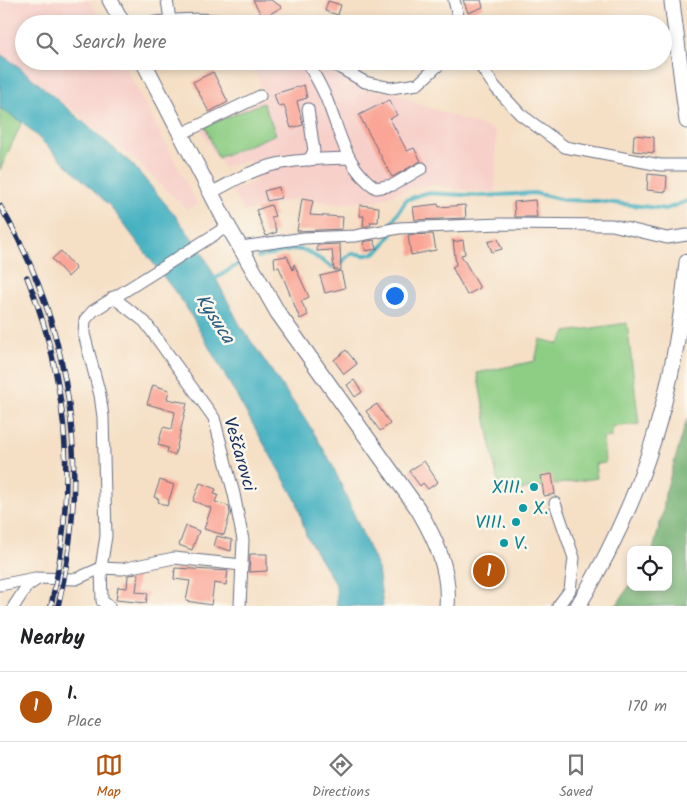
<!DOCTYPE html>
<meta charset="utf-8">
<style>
:root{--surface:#fff;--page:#f2f2f2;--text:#202124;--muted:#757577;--line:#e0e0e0;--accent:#b45309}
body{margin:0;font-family:Kalam,sans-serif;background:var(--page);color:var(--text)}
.controls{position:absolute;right:15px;bottom:15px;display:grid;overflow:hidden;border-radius:10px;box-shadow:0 2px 8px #0003}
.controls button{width:45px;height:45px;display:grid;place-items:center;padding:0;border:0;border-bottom:1px solid var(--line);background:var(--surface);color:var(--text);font:25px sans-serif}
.you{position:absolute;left:394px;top:295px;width:18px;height:18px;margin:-12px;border:4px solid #fff;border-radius:50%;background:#1a73e8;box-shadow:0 0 0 8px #1a73e833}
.badge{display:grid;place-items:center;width:32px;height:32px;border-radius:50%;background:var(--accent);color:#fff;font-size:16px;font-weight:700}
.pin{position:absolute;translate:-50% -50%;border:2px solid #fff;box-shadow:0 1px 5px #0006}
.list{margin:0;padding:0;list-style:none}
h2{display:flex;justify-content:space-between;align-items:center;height:65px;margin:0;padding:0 20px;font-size:21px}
h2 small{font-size:16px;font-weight:400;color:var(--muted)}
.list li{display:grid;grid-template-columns:32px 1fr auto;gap:15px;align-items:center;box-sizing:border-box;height:70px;padding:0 20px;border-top:1px solid var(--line)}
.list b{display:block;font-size:19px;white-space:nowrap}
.list p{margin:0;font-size:16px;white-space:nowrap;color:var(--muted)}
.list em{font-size:16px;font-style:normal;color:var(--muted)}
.icon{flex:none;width:28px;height:28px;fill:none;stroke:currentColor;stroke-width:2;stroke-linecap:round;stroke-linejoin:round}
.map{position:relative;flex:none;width:687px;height:606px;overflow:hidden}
.search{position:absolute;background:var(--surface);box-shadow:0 2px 8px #0003;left:15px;right:15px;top:15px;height:55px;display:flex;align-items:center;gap:12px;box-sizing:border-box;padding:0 18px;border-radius:28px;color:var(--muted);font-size:19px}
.sheet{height:135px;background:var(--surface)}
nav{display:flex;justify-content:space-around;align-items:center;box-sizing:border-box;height:70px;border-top:1px solid var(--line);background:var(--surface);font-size:14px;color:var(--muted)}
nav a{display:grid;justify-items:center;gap:2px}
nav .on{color:var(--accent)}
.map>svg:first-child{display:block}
</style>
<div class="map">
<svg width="687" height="606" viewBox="0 0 687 606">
<rect width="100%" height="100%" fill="#fbf7ec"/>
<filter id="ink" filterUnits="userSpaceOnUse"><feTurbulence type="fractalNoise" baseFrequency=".02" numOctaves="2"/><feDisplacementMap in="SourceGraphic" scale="10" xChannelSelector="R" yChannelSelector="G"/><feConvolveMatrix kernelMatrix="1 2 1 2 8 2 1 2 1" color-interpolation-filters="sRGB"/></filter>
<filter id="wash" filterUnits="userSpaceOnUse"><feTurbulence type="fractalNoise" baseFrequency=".0096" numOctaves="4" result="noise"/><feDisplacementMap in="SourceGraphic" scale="20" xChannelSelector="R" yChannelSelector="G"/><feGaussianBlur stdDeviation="1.12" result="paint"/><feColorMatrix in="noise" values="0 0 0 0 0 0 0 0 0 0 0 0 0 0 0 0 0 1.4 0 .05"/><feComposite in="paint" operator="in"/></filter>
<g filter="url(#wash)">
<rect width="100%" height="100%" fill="#f5dfc5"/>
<g fill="#f7d0ca">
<polygon points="0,0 89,0 102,24 24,24 24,61 122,61 198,205 187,209 135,160 18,66 0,54"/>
<polygon points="250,61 319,61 360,87 377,91 396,92 416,103 496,131 495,192 462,190 437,185 410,188 378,200 337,204 298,198 244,212 232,190 256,182 249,160 223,167 220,159 217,160 200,127 266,97"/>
</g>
<g fill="#8dcd84" stroke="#547e71">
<polygon points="263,103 276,134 218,158 205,126"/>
<polygon points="0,108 22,122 0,170"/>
<polygon points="627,323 639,424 612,427 612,437 603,438 605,463 595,464 597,478 500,493 477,373 535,361 540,339 559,344 566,332"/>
</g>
<polygon fill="#72b072" stroke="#467068" points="687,419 687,606 616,606 631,583 631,587 668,587 668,550 653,550 663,512 665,494"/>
<polygon fill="#44b1c1" stroke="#307090" points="0,54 18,66 132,164 174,214 202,252 240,325 311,428 331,462 378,569 383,606 337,606 336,585 306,535 297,502 185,305 110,206 22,122 0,108"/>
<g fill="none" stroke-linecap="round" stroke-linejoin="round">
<g stroke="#44b1c1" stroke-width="4">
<polyline points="391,224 406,200 425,193 485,196 534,193 564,200 597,201 666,209 687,201"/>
<path d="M258,257L295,249L307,251L332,267L341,264C355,243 359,262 376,252C384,248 385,240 392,234"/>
<polyline points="215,279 240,263"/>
</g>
</g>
<g id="blocks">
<g fill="#faa595">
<polygon points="253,0 271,0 282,7 263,18"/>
<polygon points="463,0 481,0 483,7 468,13"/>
<polygon points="328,1 341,5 338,15 325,11"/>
<polygon points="213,72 228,102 209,112 193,82"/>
<polygon points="304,85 307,98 297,101 303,125 291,128 284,105 278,106 274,94"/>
<polygon points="389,100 397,115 390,119 407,151 414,148 421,161 392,177 359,115"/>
<polygon points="634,135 654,137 654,153 633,151"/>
<polygon points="648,174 667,176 666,192 647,190"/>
<polygon points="279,187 281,198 267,201 264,191"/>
<polygon points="302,199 313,201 310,215 343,217 342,229 297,231"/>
<polygon points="535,200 537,217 515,217 514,202"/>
<polygon points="438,204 439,207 465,205 466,218 415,220 413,207"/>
<polygon points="271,205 275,216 271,217 277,232 266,236 256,210"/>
<polygon points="360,205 379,207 378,222 370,222 371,225 363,227 364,216 360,216"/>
<polygon points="433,234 436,250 411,255 408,235"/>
<polygon points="498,239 502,249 492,252 488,242"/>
<polygon points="374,240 377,249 366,251 363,242"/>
<polygon points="453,240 454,242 463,240 465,254 461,255 480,288 467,295 452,267 456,265"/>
<polygon points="340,244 341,270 334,270 332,250 317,251 317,245"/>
<polygon points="61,251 76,269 68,277 52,259"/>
<polygon points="287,256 293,270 294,264 309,297 301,301 308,315 300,319 279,267 275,268 274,258"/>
<polygon points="341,271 345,288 325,293 320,276"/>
<polygon points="346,350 357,364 344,374 334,360"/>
<polygon points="354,380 362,392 355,397 347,385"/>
<polygon points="153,385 169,390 167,399 187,403 175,455 167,453 168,448 158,445 163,427 172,429 175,412 147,404"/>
<polygon points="377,404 390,424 380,431 366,411"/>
<polygon points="424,461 438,482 428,489 423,483 420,486 409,471"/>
<polygon points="552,474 555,494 544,496 541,476"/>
<polygon points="160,480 174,485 167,506 158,502 159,499 154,497"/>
<polygon points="200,483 216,489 214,494 218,495 215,502 229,506 230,514 224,535 204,529 211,508 193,501"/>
<polygon points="186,526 199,531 192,550 179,545"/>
<polygon points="217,536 232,540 231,551 214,546"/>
<polygon points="250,554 267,554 267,571 249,572"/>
<polygon points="175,568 228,571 226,585 214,583 211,605 186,601 190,581 174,579"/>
<polygon points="138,574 136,592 148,593 146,603 116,600 118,587 127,588 128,575"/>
</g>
</g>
</g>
<g filter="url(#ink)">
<use href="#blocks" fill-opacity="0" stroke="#676d82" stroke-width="1"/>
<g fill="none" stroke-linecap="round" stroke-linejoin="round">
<defs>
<g id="minor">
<polyline points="167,0 170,20"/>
<polyline points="454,0 460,24"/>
<path d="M142,24C173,19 208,16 239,24"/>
<path d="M307,61C314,75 323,88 328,103C341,135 346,168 376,188L393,185L422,168"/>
<polyline points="328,61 365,82 391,88 418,84 443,61"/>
<polyline points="477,61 495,87 520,114 565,147 660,165 687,165"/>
<polyline points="308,109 314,151 309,160"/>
<polyline points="181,134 260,96"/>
<path d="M212,192C225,186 237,178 250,173C280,159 316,159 349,158"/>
<polyline points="241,247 304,238 355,236 399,228 501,224 612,225 667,238 687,235"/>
<polyline points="113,297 145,322 214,418 234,494 243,540 240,606"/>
<polyline points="555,503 574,558 570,590 558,606"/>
<polyline points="0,585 35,578 76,579 101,568 122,569 174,558 242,565"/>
<polyline points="14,606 27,586 38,579"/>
<polyline points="109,606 102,601 101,568 106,536 103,417 100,395 84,334 85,320 93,311 228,226"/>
</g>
<g id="major">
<polyline points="110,0 123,24"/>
<polyline points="672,2 687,121"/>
<path d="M143,61L228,226L278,313L418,509C436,540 450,570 447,606"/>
<path d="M578,606C644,497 676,389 687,262"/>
</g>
</defs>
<use href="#minor" stroke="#676d82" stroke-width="13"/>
<use href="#major" stroke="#676d82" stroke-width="17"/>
<use href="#minor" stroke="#fff" stroke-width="11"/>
<use href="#major" stroke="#fff" stroke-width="15"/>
<defs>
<g id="rail">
<path d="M0,206C72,326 91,471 58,606"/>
<path d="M27,277C70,383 76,495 51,606"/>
</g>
</defs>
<use href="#rail" stroke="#1b2f5e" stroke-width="5.5"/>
<use href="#rail" stroke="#fbf7ec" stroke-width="4" stroke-dasharray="11" stroke-linecap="butt"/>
</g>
</g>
<g fill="#0f9aa8" stroke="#fbf7ec" stroke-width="2">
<circle cx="534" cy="487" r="5"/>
<circle cx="523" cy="508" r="5"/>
<circle cx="516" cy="522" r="5"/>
<circle cx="504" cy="543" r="5"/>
</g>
<g text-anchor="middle" stroke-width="5" stroke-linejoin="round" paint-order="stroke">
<g font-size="18" fill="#1b2f5e" stroke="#fbf7ec">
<text transform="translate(240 454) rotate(74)" y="6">Veščarovci</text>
</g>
<g font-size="18" fill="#0d838f" stroke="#fbf7ec" text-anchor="end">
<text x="524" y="493">XIII.</text>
<text x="533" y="514" text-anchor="start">X.</text>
<text x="506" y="528">VIII.</text>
<text x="514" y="549" text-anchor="start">V.</text>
</g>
<g font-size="19" font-style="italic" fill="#295c81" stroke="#fbf7ec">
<text transform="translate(216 318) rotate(57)" y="7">Kysuca</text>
</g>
</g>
</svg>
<div class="controls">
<button><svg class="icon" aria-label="locate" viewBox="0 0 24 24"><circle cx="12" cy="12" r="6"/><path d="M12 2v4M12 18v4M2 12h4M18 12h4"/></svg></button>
</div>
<div class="you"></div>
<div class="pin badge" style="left:489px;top:571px">1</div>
<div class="search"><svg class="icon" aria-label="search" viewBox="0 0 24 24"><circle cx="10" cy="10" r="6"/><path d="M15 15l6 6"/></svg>Search here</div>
</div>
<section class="sheet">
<h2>Nearby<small></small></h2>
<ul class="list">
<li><span class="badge">1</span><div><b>I.</b><p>Place</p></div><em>170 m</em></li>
</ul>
</section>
<nav>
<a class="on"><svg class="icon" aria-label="map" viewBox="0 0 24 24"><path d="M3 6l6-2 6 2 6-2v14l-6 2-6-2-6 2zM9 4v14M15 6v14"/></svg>Map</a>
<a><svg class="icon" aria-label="directions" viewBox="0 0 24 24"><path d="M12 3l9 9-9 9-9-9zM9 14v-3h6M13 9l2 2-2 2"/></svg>Directions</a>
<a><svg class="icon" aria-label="saved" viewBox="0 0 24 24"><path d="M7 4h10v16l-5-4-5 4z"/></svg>Saved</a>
</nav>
